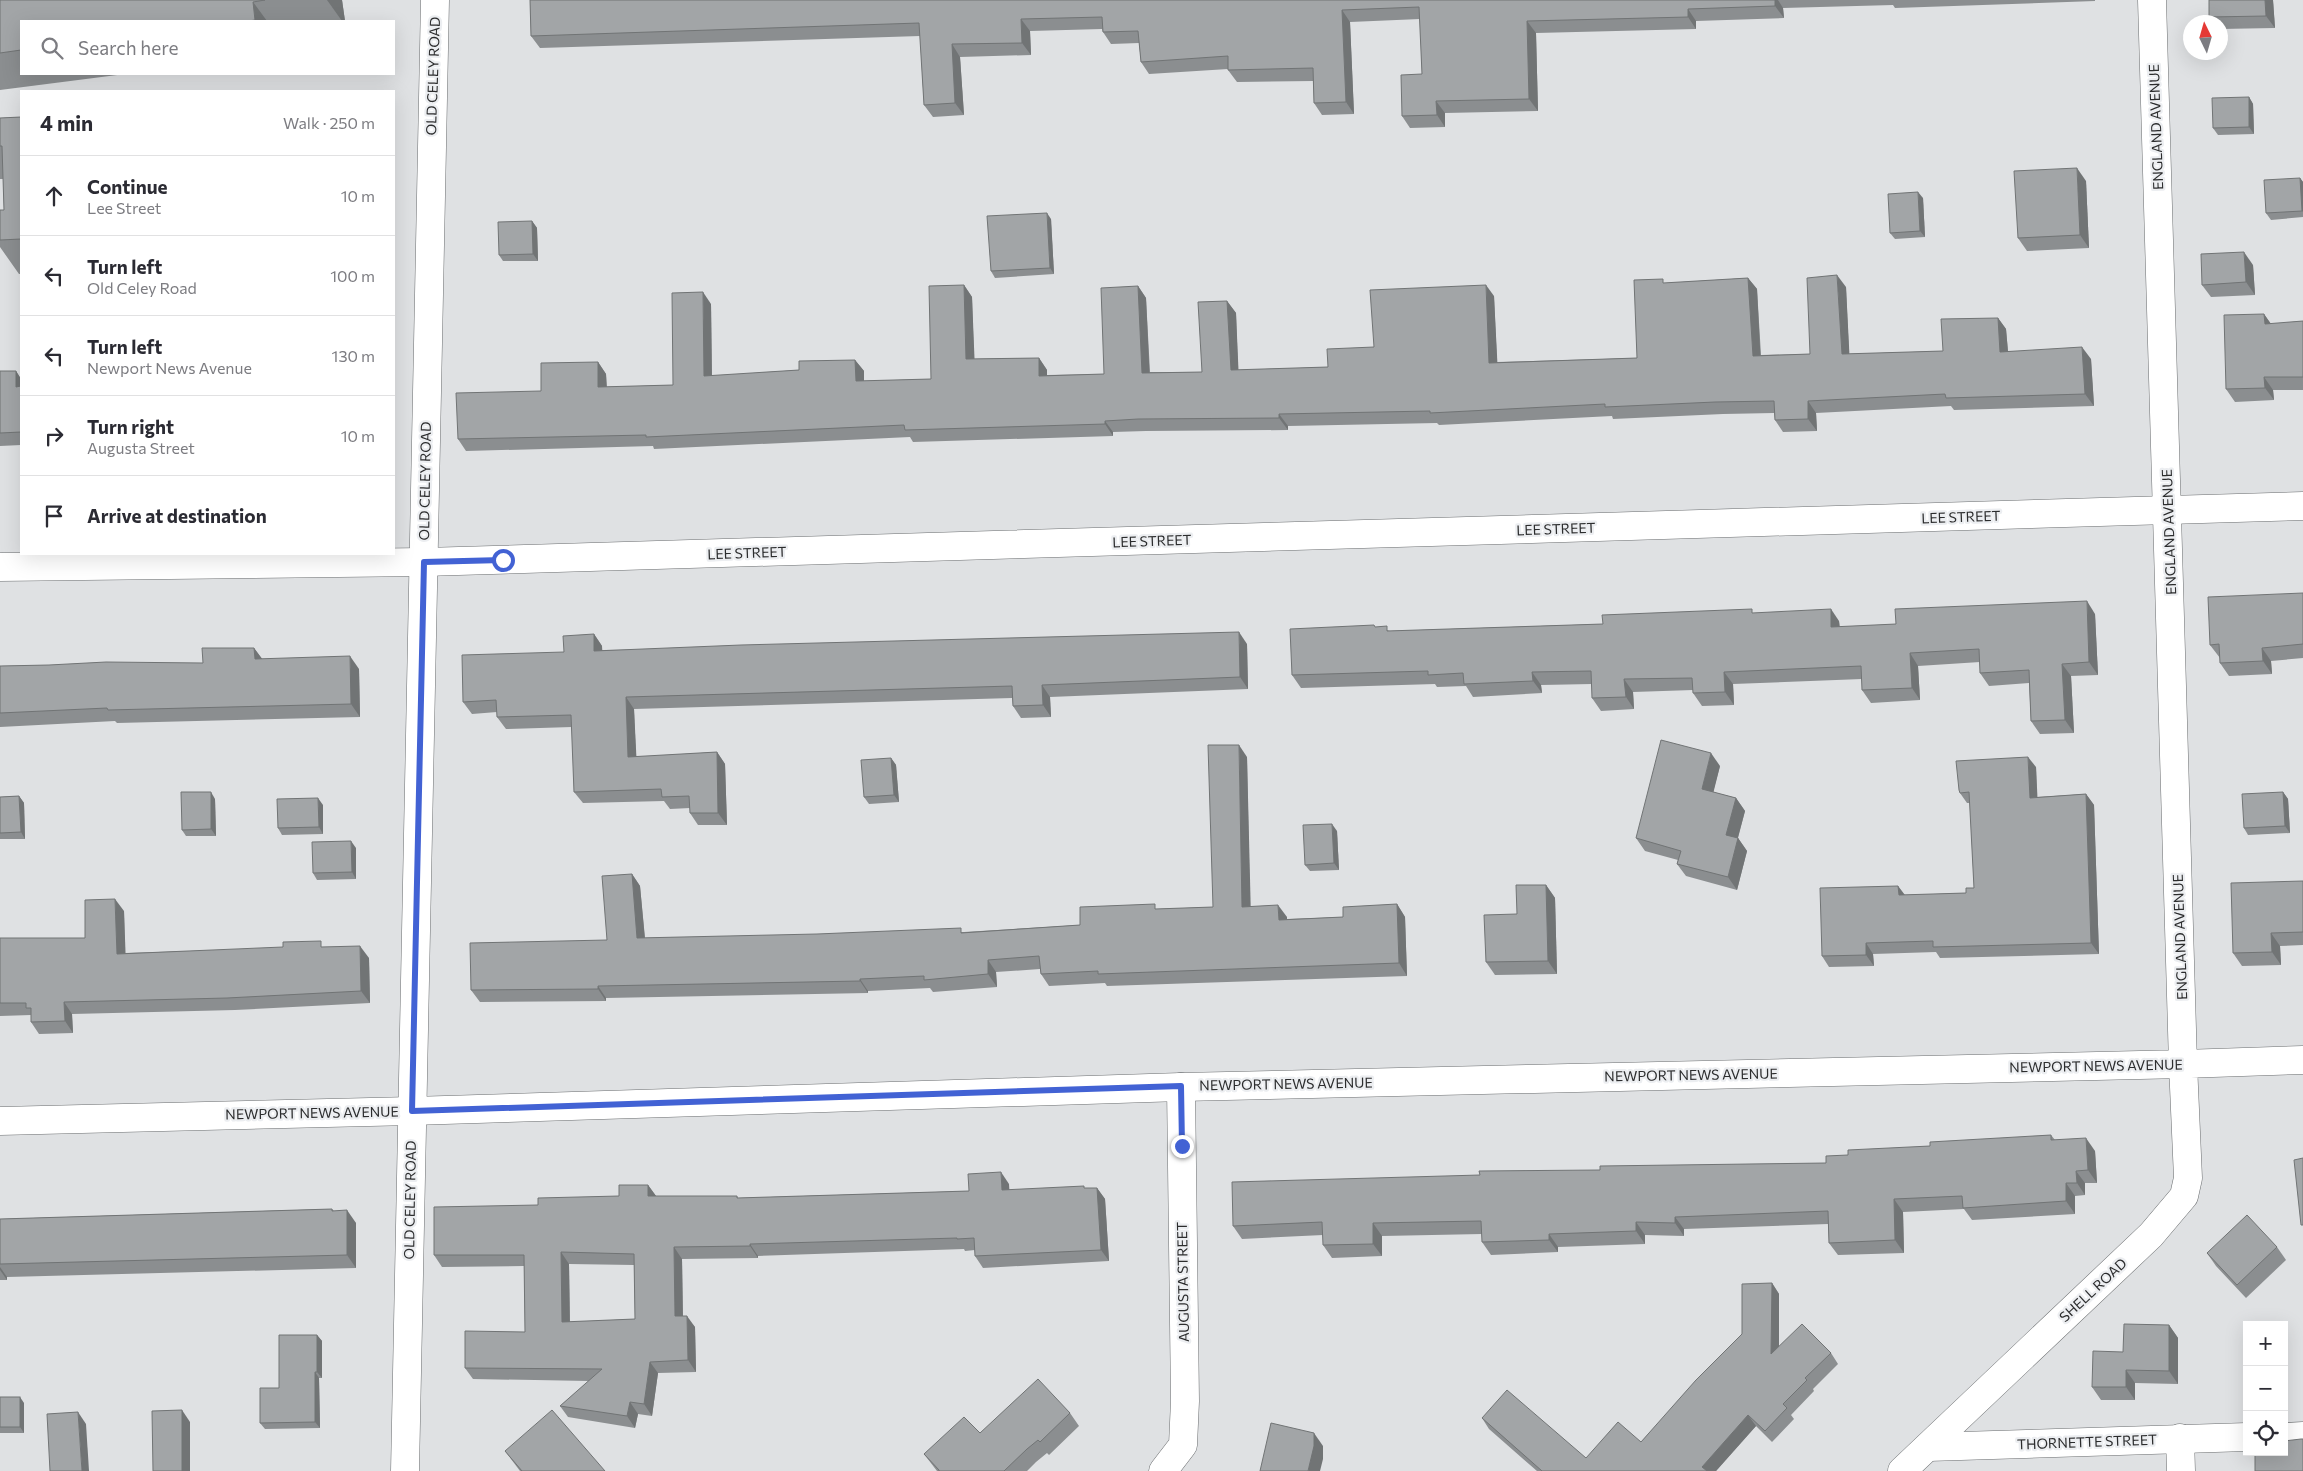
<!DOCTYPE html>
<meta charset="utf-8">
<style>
:root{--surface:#fff;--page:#f7f7f7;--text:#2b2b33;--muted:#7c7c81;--line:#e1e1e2}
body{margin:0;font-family:Commissioner,sans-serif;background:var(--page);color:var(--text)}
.controls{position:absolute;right:15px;bottom:15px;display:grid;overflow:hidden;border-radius:0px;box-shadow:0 5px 20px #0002}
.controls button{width:45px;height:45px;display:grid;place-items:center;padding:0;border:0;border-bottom:1px solid var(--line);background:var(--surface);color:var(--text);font:25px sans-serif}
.compass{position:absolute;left:2183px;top:15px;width:45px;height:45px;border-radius:50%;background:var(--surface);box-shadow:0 5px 20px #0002;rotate:355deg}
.stop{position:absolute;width:15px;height:15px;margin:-11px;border:4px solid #4262d4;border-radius:50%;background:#fff}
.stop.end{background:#4262d4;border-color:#fff;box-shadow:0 1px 5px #0008}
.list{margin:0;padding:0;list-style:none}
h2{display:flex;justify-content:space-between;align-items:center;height:65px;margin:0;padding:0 20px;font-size:21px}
h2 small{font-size:16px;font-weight:400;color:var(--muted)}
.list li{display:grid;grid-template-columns:32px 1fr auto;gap:15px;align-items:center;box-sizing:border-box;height:80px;padding:0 20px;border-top:1px solid var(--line)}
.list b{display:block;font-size:19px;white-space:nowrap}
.list p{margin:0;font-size:16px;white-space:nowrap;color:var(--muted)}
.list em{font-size:16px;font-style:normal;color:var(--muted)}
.icon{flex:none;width:28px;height:28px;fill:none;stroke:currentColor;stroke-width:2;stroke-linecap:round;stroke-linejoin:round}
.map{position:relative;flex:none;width:2303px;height:1471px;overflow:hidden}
.search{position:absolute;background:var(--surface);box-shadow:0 5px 20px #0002;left:20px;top:20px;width:375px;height:55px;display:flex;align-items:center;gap:12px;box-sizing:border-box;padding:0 18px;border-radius:0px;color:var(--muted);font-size:19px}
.panel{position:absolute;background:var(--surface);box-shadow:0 5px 20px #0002;left:20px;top:90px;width:375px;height:465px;border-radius:0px}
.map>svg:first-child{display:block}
</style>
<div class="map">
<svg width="2303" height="1471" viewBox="0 0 2303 1471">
<rect width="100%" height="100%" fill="#dfe1e3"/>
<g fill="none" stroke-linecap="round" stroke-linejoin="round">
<defs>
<g id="minor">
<polyline points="0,567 424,562 2303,506"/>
<polyline points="0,1121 412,1111 1181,1087 2183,1064 2152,0"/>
<polyline points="2284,1437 2303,1436"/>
<polyline points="2180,1438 2181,1471"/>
<polyline points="1928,1447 2247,1437"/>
<polyline points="405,1471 435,0"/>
<polyline points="1163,1471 1183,1445 1185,1401 1181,1087"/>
</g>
<polyline id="tertiary" points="1902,1471 2151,1235 2184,1196 2188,1178 2183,1064 2303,1060"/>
</defs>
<use href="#minor" stroke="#6b6e70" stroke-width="29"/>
<use href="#tertiary" stroke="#6b6e70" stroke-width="29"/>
<use href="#minor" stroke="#fff" stroke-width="28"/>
<use href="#tertiary" stroke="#fff" stroke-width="28"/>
</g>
<g fill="#8b8e90" fill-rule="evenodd">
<polygon points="0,0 342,0 345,21 21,21 21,74 125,74 0,90"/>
<polygon points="530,0 2095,0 2095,1 1895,8 1893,5 1783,8 1784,18 1696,21 1696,29 1536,33 1538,111 1445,113 1445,127 1410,128 1402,116 1422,74 1420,19 1350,22 1354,114 1322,115 1314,103 1313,81 1237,82 1228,70 1228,69 1149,74 1141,62 1139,43 1111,44 1103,32 1102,29 1030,31 1031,55 960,57 964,115 933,117 924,105 920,36 540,48 531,36"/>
<polygon points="2209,0 2273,0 2275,28 2220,29 2220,22 2213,22 2209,17"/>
<polygon points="2249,97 2253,104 2254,134 2218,135 2213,128"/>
<polygon points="21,117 21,274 19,274 0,247 0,210 4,210 3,179 0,179 0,118"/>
<polygon points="2300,178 2303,182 2303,217 2271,220 2266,213"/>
<polygon points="2086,181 2089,248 2027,251 2018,238"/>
<polygon points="1923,198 1925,237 1895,239 1890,233"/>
<polygon points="1051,219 1054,274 995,278 991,271"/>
<polygon points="532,221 537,228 538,261 503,261 499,255"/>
<polygon points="2253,265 2255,295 2211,297 2202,285"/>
<polygon points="1748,278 1757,289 1761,355 1810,354 1846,287 1849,354 1943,351 1998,318 2006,329 2008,351 2091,359 2094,406 1954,410 1951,406 1816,413 1817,431 1783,432 1775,420 1774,413 1723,414 1613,419 1612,416 1439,425 1437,423 1288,426 1288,430 1146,431 1113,432 1113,436 913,442 910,437 654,449 653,446 466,451 458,439 541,391 598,362 606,374 607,387 673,385 711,304 712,376 799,370 855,360 864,371 864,381 931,379 964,285 972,297 974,359 1039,358 1047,370 1047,375 1104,374 1138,286 1146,298 1150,372 1202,372 1227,301 1236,313 1238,370 1328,367 1374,347 1494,296 1497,362 1637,358 1666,283"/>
<polygon points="2264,314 2271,324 2303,321 2303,390 2273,390 2274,400 2235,402 2226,389"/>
<polygon points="0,371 16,371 21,379 21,445 0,446"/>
<polygon points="2303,593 2303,658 2271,661 2272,674 2229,676 2220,663 2220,658 2210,645"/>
<polygon points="1754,613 1839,621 1840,627 2095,614 2098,675 2071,676 2074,733 2040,734 2031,721 2029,683 1989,686 1980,673 1980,662 1918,666 1920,700 1871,703 1862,690 1862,679 1733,684 1734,705 1702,706 1693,693 1693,690 1633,692 1634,709 1601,711 1592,698 1592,684 1541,685 1542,693 1473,697 1466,686 1437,687 1435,684 1301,688 1292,675 1376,627 1390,631 1603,624"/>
<polygon points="594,634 602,646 602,650 1247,644 1248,689 1050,697 1051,717 1021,718 1013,706 1012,698 634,709 636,757 717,752 725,764 727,825 698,825 690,813 690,808 670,809 664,801 583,803 574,792 572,727 506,729 497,717 497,712 472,714 463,702 564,652"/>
<polygon points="254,648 262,659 359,669 360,717 117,723 115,721 0,727 0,666 203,663"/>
<polygon points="1247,757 1250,907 1287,917 1287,919 1343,917 1397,904 1405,917 1407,976 1107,986 1105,983 1049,986 1041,974 1040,969 996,972 997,987 933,992 930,988 868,991 868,993 606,998 606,1001 480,1002 471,990 607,940 632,874 640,886 645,938 964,932 1080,925 1158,909 1213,907"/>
<polygon points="891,758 896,765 899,802 869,804 864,797"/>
<polygon points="1720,766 1713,792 1736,798 1745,811 1738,838 1747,851 1737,890 1686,876 1677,864 1678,860 1645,851 1636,838"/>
<polygon points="2036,767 2037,797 2086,794 2094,805 2099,954 1940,958 1936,952 1873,954 1874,966 1829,967 1822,956 1898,886 1905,895 1966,893 1974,888 1970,803 1967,803 1960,793"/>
<polygon points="2283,792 2288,799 2290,833 2248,835 2244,828"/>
<polygon points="19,796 24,803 25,839 0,839 0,797"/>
<polygon points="215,799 216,836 186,836 182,830"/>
<polygon points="323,805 323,834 282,835 278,828"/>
<polygon points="1337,831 1339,870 1310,871 1305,865"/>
<polygon points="356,848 356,879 317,880 313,873"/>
<polygon points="2303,881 2303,945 2280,946 2281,965 2242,966 2233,953"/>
<polygon points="1546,885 1555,898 1557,974 1495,975 1486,962 1517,914"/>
<polygon points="124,911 125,953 325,947 369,958 370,1003 235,1010 72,1014 73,1033 39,1034 31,1022 31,1015 0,1016 0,938 85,938"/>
<polygon points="2051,1135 2055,1140 2095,1151 2097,1183 2085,1183 2085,1195 2075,1196 2075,1214 1972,1220 1964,1209 1903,1212 1904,1253 1838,1255 1829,1243 1828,1224 1684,1229 1684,1236 1645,1235 1645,1244 1558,1247 1558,1252 1491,1255 1482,1242 1482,1234 1382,1236 1382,1256 1332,1258 1323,1245 1323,1235 1242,1239 1233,1226 1480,1175 1600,1170 1826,1163 1848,1155 1930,1146"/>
<path d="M1009,1184V1190L1097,1188L1105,1199L1109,1261L983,1268L975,1256V1250L965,1251L964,1249L758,1256V1258L682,1259L683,1316L695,1327L696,1372L658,1373L652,1416L638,1414L635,1428L568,1417L560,1406L589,1381L473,1379L465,1368L525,1332L524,1266L442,1267L434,1255L538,1205L619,1196L648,1185L656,1196H737L738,1198L969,1191ZM569,1264L634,1265L635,1319L570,1322Z"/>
<polygon points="332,1209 334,1211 356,1223 356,1268 7,1277 7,1280 0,1280 0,1219"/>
<polygon points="2277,1247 2286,1260 2246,1298 2216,1266 2207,1253"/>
<polygon points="1772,1283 1779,1294 1779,1347 1831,1353 1838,1364 1813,1389 1814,1391 1791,1415 1794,1419 1772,1442 1756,1426 1716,1471 1537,1471 1489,1429 1482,1418 1586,1458 1641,1442 1742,1334"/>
<polygon points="2169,1325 2178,1338 2178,1384 2135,1383 2135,1400 2101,1400 2092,1387 2123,1352"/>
<polygon points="317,1335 322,1341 322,1378 319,1378 320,1428 265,1429 260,1423 279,1388"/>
<polygon points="0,1397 24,1403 24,1433 0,1433"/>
<polygon points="1070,1413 1079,1426 1049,1455 1047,1453 1036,1462 1027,1471 937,1471 924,1454 980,1433"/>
<polygon points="505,1451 605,1471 520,1471"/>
</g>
<g fill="#717475">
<polygon points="327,0 342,0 345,21 342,21"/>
<polygon points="1775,0 1778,0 1783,8 1784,18 1775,6"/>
<polygon points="2265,0 2273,0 2275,28 2266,16"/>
<polygon points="253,2 267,21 255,21 255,20"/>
<polygon points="1688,9 1696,21 1696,29 1688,17"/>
<polygon points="1342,10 1350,22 1354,114 1346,102"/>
<polygon points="1021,19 1030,31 1031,55 1022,43"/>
<polygon points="1527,21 1536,33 1538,111 1529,99"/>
<polygon points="952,44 960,57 964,115 955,103"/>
<polygon points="2249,97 2253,104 2254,134 2249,127"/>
<polygon points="1436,101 1445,113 1445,127 1437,115"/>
<polygon points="2077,168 2086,181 2089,248 2080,235"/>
<polygon points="2300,178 2303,182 2303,212 2302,211"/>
<polygon points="1918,192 1923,198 1925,237 1920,231"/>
<polygon points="1047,213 1051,219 1054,274 1050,268"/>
<polygon points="532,221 537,228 538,261 533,254"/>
<polygon points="2244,252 2253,265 2255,295 2246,282"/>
<polygon points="1837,275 1846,287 1850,366 1842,354"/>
<polygon points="1748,278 1757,289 1761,367 1753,356"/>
<polygon points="964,285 972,297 975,371 966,359"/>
<polygon points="1486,285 1494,296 1498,375 1489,363"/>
<polygon points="1138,286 1146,298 1150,384 1142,373"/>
<polygon points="703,292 711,304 712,388 704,376"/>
<polygon points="1227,301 1236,313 1239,382 1231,370"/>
<polygon points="2264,314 2273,327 2265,324"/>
<polygon points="1998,318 2006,329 2009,364 2000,352"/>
<polygon points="2082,347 2091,359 2094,406 2085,394"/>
<polygon points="1039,358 1047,370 1047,388 1039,376"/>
<polygon points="855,360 864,371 864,393 856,381"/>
<polygon points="598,362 606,374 607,399 598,387"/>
<polygon points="16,371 21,379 21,394 16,387"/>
<polygon points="2264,377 2273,390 2274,400 2265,388"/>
<polygon points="1808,401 1816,413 1817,431 1808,419"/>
<polygon points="1279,414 1288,426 1288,430 1279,418"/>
<polygon points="1105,421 1113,432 1113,436 1105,424"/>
<polygon points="2087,601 2095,614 2098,675 2089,662"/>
<polygon points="1831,609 1839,621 1840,640 1831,627"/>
<polygon points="1239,632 1247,644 1248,689 1240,677"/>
<polygon points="594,634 602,646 603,663 594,651"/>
<polygon points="254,648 263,660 255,659"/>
<polygon points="2262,648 2271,661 2272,674 2263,661"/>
<polygon points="1910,653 1918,666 1920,700 1912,688"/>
<polygon points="350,656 359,669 360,717 351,704"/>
<polygon points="2062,664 2071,676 2074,733 2065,720"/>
<polygon points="1532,672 1541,685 1542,693 1533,681"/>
<polygon points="1724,672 1733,684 1734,705 1725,692"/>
<polygon points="1624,679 1633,692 1634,709 1626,697"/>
<polygon points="1042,685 1050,697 1051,717 1043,705"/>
<polygon points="626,697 634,709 637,769 628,757"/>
<polygon points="1239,745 1247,757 1251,919 1242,907"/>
<polygon points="717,752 725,764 727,825 718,813"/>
<polygon points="1711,753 1720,766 1711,802 1702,789"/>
<polygon points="2028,757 2036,767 2038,809 2030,798"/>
<polygon points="891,758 896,765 899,802 894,795"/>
<polygon points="211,792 215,799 216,836 211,829"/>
<polygon points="2283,792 2288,799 2290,833 2285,826"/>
<polygon points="2086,794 2094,805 2099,954 2091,943"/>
<polygon points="19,796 24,803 25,839 21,832"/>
<polygon points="318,798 323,805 323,834 319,827"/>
<polygon points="1736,798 1745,811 1735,848 1726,835"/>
<polygon points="1332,824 1337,831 1339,870 1334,863"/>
<polygon points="1738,838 1747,851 1737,890 1728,877"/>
<polygon points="351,841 356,848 356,879 352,872"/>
<polygon points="632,874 640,886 646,951 637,938"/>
<polygon points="1546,885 1555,898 1557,974 1548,961"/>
<polygon points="1898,886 1906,897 1899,895"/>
<polygon points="115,899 124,911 126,966 117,954"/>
<polygon points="1397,904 1405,917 1407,976 1399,963"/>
<polygon points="1278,905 1287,917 1287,932 1279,920"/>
<polygon points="2271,933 2280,946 2281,965 2272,952"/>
<polygon points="1866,943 1873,954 1874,966 1866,955"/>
<polygon points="360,946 369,958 370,1003 361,991"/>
<polygon points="988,960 996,972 997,987 988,974"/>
<polygon points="860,979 868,991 868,993 860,981"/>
<polygon points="598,986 606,998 606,1001 598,989"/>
<polygon points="64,1002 72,1014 73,1033 65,1021"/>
<polygon points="2086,1138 2095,1151 2097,1183 2088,1170"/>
<polygon points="2076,1171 2085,1183 2085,1195 2077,1183"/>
<polygon points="1001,1172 1009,1184 1010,1201 1002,1190"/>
<polygon points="2066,1183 2075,1196 2075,1214 2066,1201"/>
<polygon points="648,1185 656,1196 648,1196"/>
<polygon points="1097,1188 1105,1199 1109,1261 1101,1250"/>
<polygon points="1894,1199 1903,1212 1904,1253 1895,1240"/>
<polygon points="347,1210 356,1223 356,1268 347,1255"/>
<polygon points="1675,1217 1684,1229 1684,1236 1675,1223"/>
<polygon points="1636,1222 1645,1235 1645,1244 1636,1231"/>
<polygon points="1373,1223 1382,1236 1382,1256 1373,1244"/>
<polygon points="1549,1234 1558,1247 1558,1252 1549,1240"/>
<polygon points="750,1244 758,1256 758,1258 750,1246"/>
<polygon points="674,1247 682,1259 683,1328 675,1316"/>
<polygon points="561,1252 569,1264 570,1334 562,1322"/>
<polygon points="0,1267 7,1277 7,1280 0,1270"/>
<polygon points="1772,1283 1779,1294 1779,1365 1771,1354"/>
<polygon points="687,1316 695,1327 696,1372 688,1360"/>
<polygon points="2169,1325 2178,1338 2178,1384 2169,1371"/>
<polygon points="317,1335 322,1341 322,1378 317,1372"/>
<polygon points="650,1362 658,1373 652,1416 644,1404"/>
<polygon points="2126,1370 2135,1383 2135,1400 2126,1387"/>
<polygon points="315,1372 319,1378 320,1428 315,1422"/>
<polygon points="20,1397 24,1403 24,1433 20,1427"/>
<polygon points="630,1402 638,1414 635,1428 627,1416"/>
<polygon points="182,1410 190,1422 190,1471 182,1471"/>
<polygon points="78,1412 86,1424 89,1471 82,1471"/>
<polygon points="1748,1415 1756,1426 1716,1471 1705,1471 1702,1467"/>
<polygon points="1314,1433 1323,1446 1323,1459 1320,1471 1308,1471"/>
</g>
<g fill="#a2a5a7" stroke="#717475" fill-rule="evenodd">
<polygon points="0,0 265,0 253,2 255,20 249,21 21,21 21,50 0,53"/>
<polygon points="530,0 1775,0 1775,6 1688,9 1688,17 1527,21 1529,99 1436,101 1437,115 1402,116 1401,75 1422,74 1419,7 1342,10 1346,102 1314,103 1313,68 1228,70 1228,56 1141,62 1138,31 1103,32 1102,17 1021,19 1022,43 952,44 955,103 924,105 919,23 531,36"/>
<polygon points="2209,0 2265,0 2266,16 2209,17"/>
<polygon points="2249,97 2249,127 2213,128 2212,98"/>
<polygon points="21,117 21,239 0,240 0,210 4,210 2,146 0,146 0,118"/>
<polygon points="2077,168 2080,235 2018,238 2014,171"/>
<polygon points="2300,178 2302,211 2266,213 2264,180"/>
<polygon points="1918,192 1920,231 1890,233 1888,194"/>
<polygon points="1047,213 1050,268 991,271 987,216"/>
<polygon points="532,221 533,254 499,255 498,222"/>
<polygon points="2244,252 2246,282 2202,285 2201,254"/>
<polygon points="1837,275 1842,354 1943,351 1941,319 1998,318 2000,352 2082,347 2085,394 1946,398 1945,394 1808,401 1808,419 1775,420 1774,401 1715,402 1605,407 1605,404 1430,413 1430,411 1279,414 1279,418 1138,419 1105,421 1105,424 905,430 904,425 646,437 646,435 458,439 456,393 541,391 541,363 598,362 598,387 673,385 672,293 703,292 704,376 799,370 799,361 855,360 856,381 931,379 929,286 964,285 966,359 1039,358 1039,376 1104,374 1101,288 1138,286 1142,373 1202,372 1198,302 1227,301 1231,370 1328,367 1327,349 1374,347 1370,290 1486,285 1489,363 1637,358 1634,280 1663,279 1663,283 1748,278 1753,356 1810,354 1807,278"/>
<polygon points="2264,314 2265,324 2303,321 2303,377 2264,377 2265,388 2226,389 2224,315"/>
<polygon points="0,371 16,371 16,387 21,386 21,432 0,433"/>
<polygon points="2303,593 2303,644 2262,648 2263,661 2220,663 2219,644 2210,645 2208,597"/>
<polygon points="2087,601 2089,662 2062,664 2065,720 2031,721 2029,670 1980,673 1979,649 1910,653 1912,688 1862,690 1861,666 1724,672 1725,692 1693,693 1692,678 1624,679 1626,697 1592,698 1591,671 1532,672 1533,681 1464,684 1463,673 1428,675 1428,671 1292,675 1290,629 1374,625 1375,627 1387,626 1387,631 1603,624 1602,615 1752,609 1752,613 1831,609 1831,627 1896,624 1895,609"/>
<polygon points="1239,632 1240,677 1042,685 1043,705 1013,706 1012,686 626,697 628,757 717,752 718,813 690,813 689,796 662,797 661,789 574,792 571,715 497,717 496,700 463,702 462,655 564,652 563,636 594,634 594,651 741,645"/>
<polygon points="202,648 254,648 255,659 350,656 351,704 108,710 107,708 0,713 0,666 49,665 106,662 203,663"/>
<polygon points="1661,740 1711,753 1702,789 1736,798 1726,835 1738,838 1728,877 1677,864 1681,851 1636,838"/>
<polygon points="1208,745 1239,745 1242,907 1278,905 1279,920 1343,917 1343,907 1397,904 1399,963 1098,974 1098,971 1041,974 1039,956 988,960 988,974 924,980 924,976 860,979 860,981 598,986 598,989 471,990 470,943 607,940 602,876 632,874 637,938 817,934 961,928 961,933 1080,925 1080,907 1155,904 1155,909 1213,907"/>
<polygon points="2028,757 2030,798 2086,794 2091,943 1933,947 1933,941 1866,943 1866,955 1822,956 1820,888 1898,886 1899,895 1966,893 1966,888 1974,888 1969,792 1960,793 1959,790 1956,761"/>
<polygon points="891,758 894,795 864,797 861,760"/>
<polygon points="181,792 211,792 211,829 182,830"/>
<polygon points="2283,792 2285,826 2244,828 2242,794"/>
<polygon points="19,796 21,832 0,833 0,797"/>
<polygon points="318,798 319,827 278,828 277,799"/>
<polygon points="1332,824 1334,863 1305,865 1303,825"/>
<polygon points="351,841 352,872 313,873 312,842"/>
<polygon points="2303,881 2303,932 2271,933 2272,952 2233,953 2231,883"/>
<polygon points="1516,885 1546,885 1548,961 1486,962 1484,915 1517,914"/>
<polygon points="115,899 117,954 283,947 283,942 321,941 321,947 360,946 361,991 227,998 64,1002 65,1021 31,1022 31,1008 26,1008 26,1003 0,1003 0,938 85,938 85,900"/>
<polygon points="2051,1135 2051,1140 2086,1138 2088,1170 2076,1171 2077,1183 2066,1183 2066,1201 1963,1208 1962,1196 1894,1199 1895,1240 1829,1243 1828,1211 1675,1217 1675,1223 1636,1222 1636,1231 1549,1234 1549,1240 1482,1242 1481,1221 1373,1223 1373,1244 1323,1245 1322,1222 1233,1226 1232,1182 1480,1175 1479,1171 1600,1170 1600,1166 1826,1163 1826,1156 1848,1155 1848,1150 1930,1146 1930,1142"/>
<polygon points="2303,1158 2303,1225 2301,1225 2294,1160"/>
<path d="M1001,1172L1002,1190L1084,1186V1188H1097L1101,1250L975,1256L974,1238L957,1239V1238L750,1244V1246L674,1247L675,1316H687L688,1360L650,1362L644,1404L630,1402L627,1416L560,1406L602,1369L465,1368V1331L525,1332L524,1255H434V1207L538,1205V1198L619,1196V1185H648V1196H737V1198L969,1191L968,1174ZM561,1252L634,1254L635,1319L562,1322Z"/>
<polygon points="332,1209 332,1211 347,1210 347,1255 0,1264 0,1219"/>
<polygon points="2247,1215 2277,1247 2237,1285 2207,1253"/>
<polygon points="1772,1283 1771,1354 1802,1324 1831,1353 1805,1378 1807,1380 1783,1404 1787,1408 1765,1431 1748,1415 1702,1467 1707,1471 1542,1471 1482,1418 1507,1390 1586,1458 1618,1422 1641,1442 1696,1380 1742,1334 1742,1284"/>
<polygon points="2124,1324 2169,1325 2169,1371 2126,1370 2126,1387 2092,1387 2093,1351 2123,1352"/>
<polygon points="279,1335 317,1335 317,1372 315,1372 315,1422 260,1423 260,1388 279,1388"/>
<polygon points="1038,1379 1070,1413 1040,1442 1038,1440 1027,1449 1004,1471 939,1471 939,1470 924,1454 964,1417 980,1433"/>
<rect x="0" y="1397" width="20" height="30"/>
<polygon points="182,1410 182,1471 153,1471 152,1411"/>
<polygon points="552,1410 605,1471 522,1471 505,1451"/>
<polygon points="78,1412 82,1471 50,1471 47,1414"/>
<polygon points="1271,1423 1314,1433 1314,1446 1308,1471 1260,1471"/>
<polygon points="2301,1439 2303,1439 2303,1471 2255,1471 2255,1452 2284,1452 2284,1441"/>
</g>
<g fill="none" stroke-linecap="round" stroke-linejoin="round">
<polyline stroke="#4262d4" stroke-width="6" points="503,560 424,562 412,1111 1181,1086 1182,1146"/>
</g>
<g text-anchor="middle" stroke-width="4.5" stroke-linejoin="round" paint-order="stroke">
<g font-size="14" fill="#2c2d2e" stroke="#eceef1">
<text transform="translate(433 76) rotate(-88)" y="5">OLD CELEY ROAD</text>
<text transform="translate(2156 127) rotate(-92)" y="5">ENGLAND AVENUE</text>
<text transform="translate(425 481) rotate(-89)" y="5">OLD CELEY ROAD</text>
<text transform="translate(1961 517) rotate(-2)" y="5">LEE STREET</text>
<text transform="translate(1556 529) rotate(-2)" y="5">LEE STREET</text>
<text transform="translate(2169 532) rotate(-92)" y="5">ENGLAND AVENUE</text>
<text transform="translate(1152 541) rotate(-2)" y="5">LEE STREET</text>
<text transform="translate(747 553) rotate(-2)" y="5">LEE STREET</text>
<text transform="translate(2180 937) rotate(-92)" y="5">ENGLAND AVENUE</text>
<text transform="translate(2096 1066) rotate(-1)" y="5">NEWPORT NEWS AVENUE</text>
<text transform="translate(1691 1075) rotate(-1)" y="5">NEWPORT NEWS AVENUE</text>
<text transform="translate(1286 1084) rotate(-1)" y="5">NEWPORT NEWS AVENUE</text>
<text transform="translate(312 1113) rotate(-1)" y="5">NEWPORT NEWS AVENUE</text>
<text transform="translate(410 1200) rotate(-89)" y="5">OLD CELEY ROAD</text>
<text transform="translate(1183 1282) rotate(-91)" y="5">AUGUSTA STREET</text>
<text transform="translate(2093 1290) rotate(-43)" y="5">SHELL ROAD</text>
<text transform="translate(2087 1442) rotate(-2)" y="5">THORNETTE STREET</text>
</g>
</g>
</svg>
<div class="controls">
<button>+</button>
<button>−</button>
<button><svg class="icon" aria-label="locate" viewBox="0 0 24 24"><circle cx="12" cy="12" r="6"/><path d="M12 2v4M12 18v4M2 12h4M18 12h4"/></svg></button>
</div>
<svg class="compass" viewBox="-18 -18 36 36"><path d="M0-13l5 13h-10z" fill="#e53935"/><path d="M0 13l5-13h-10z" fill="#7c7c81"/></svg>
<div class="stop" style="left:503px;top:560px"></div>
<div class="stop end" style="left:1182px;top:1146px"></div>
<div class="search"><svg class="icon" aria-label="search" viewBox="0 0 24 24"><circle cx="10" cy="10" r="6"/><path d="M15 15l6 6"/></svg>Search here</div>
<section class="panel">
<h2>4 min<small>Walk · 250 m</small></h2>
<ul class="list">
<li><svg class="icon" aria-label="ahead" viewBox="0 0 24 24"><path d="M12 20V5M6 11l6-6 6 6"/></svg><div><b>Continue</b><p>Lee Street</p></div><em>10 m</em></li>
<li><svg class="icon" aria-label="left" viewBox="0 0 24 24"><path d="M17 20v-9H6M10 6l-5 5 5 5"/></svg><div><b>Turn left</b><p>Old Celey Road</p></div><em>100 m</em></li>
<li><svg class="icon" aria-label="left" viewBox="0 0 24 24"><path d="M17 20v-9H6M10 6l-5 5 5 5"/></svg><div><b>Turn left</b><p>Newport News Avenue</p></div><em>130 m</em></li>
<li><svg class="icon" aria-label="right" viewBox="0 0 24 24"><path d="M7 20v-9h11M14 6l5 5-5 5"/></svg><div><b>Turn right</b><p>Augusta Street</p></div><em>10 m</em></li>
<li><svg class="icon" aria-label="arrive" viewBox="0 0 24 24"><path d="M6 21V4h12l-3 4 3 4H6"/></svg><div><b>Arrive at destination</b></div></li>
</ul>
</section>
</div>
